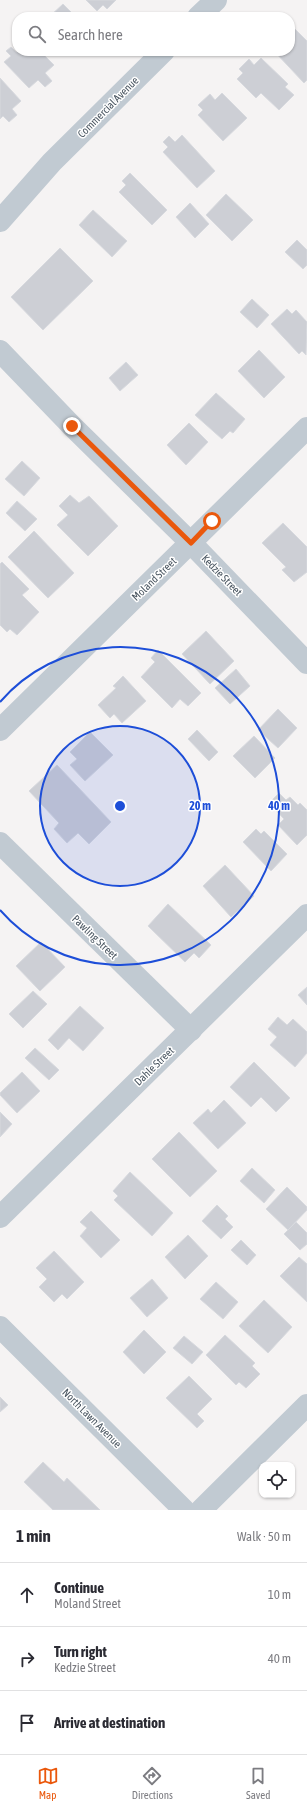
<!DOCTYPE html>
<meta charset="utf-8">
<style>
:root{--surface:#fff;--page:#f2f2f3;--text:#2b2b33;--muted:#7c7c81;--line:#e1e1e2;--accent:#ea580c}
body{margin:0;font-family:"Asap Condensed",sans-serif;background:var(--page);color:var(--text)}
.controls{position:absolute;right:12px;bottom:12px;display:grid;overflow:hidden;border-radius:8px;box-shadow:0 1px 3px #0004}
.controls button{width:36px;height:36px;display:grid;place-items:center;padding:0;border:0;border-bottom:1px solid var(--line);background:var(--surface);color:var(--text);font:20px sans-serif}
.stop{position:absolute;width:12px;height:12px;margin:-9px;border:3px solid #ea580c;border-radius:50%;background:#fff}
.stop.end{background:#ea580c;border-color:#fff;box-shadow:0 1px 4px #0008}
.list{margin:0;padding:0;list-style:none}
h2{display:flex;justify-content:space-between;align-items:center;height:52px;margin:0;padding:0 16px;font-size:17px}
h2 small{font-size:13px;font-weight:400;color:var(--muted)}
.list li{display:grid;grid-template-columns:26px 1fr auto;gap:12px;align-items:center;box-sizing:border-box;height:64px;padding:0 16px;border-top:1px solid var(--line)}
.list b{display:block;font-size:15px;white-space:nowrap}
.list p{margin:0;font-size:13px;white-space:nowrap;color:var(--muted)}
.list em{font-size:13px;font-style:normal;color:var(--muted)}
.icon{flex:none;width:22px;height:22px;fill:none;stroke:currentColor;stroke-width:2;stroke-linecap:round;stroke-linejoin:round}
.map{position:relative;flex:none;width:307px;height:1510px;overflow:hidden}
.search{position:absolute;background:var(--surface);box-shadow:0 1px 3px #0004;left:12px;right:12px;top:12px;height:44px;display:flex;align-items:center;gap:10px;box-sizing:border-box;padding:0 14px;border-radius:16px;color:var(--muted);font-size:15px}
.sheet{height:244px;background:var(--surface)}
nav{display:flex;justify-content:space-around;align-items:center;box-sizing:border-box;height:56px;border-top:1px solid var(--line);background:var(--surface);font-size:11px;color:var(--muted)}
nav a{display:grid;justify-items:center;gap:2px}
nav .on{color:var(--accent)}
.map>svg:first-child{display:block}
</style>
<div class="map">
<svg width="307" height="1510" viewBox="0 0 307 1510">
<rect width="100%" height="100%" fill="#f5f3f3"/>
<g fill="#cdcfd5" stroke="#d7d9de">
<polygon points="86,0 116,0 107,9 103,5 97,11"/>
<polygon points="63,4 76,17 49,17"/>
<polygon points="295,29 307,41 307,80 304,83 274,51 290,51 290,34"/>
<polygon points="11,47 16,52 40,51 54,65 45,73 52,81 45,87 38,80 29,88 4,62 11,56 6,51"/>
<polygon points="261,58 288,84 285,87 294,95 279,110 261,93 256,98 237,79 243,73 239,69 249,59 254,65"/>
<polygon points="0,78 21,101 12,109 17,115 9,122 3,116 0,119"/>
<polygon points="222,93 247,118 223,141 198,115 203,110 198,105 210,94 215,100"/>
<polygon points="182,135 215,171 197,188 163,152 168,147 163,142 169,136 175,142"/>
<polygon points="130,173 167,210 152,225 119,192 126,185 122,181"/>
<polygon points="226,194 253,220 232,241 206,215"/>
<polygon points="190,203 209,224 195,238 176,217"/>
<polygon points="93,210 127,241 112,257 79,225"/>
<polygon points="297,240 307,250 307,265 303,269 285,252"/>
<polygon points="60,248 93,281 43,330 11,297"/>
<polygon points="252,299 269,315 257,328 240,312"/>
<polygon points="287,309 292,314 296,310 307,322 306,355 302,351 299,354 271,324"/>
<polygon points="259,350 285,377 264,398 238,371"/>
<polygon points="126,362 138,375 120,391 109,378"/>
<polygon points="216,393 245,419 233,433 230,431 222,439 195,415"/>
<polygon points="189,423 208,442 186,465 167,445"/>
<polygon points="22,461 40,478 24,496 5,479"/>
<polygon points="70,495 79,503 89,496 118,526 88,556 57,525 68,515 59,506"/>
<polygon points="17,501 37,519 25,531 6,513"/>
<polygon points="283,523 307,547 307,572 294,582 282,570 286,567 262,543"/>
<polygon points="34,531 74,573 48,598 8,557"/>
<polygon points="2,562 29,589 22,595 39,612 17,635 10,629 7,632 0,625 0,564"/>
<polygon points="206,631 234,661 210,684 182,654"/>
<polygon points="158,650 201,693 188,706 180,699 172,708 141,677 155,662 151,658"/>
<polygon points="236,669 250,686 230,704 215,688"/>
<polygon points="123,676 146,701 122,723 114,714 110,718 98,705 116,688 113,686"/>
<polygon points="278,709 297,728 278,748 258,730"/>
<polygon points="197,730 218,752 209,761 188,739"/>
<polygon points="90,732 113,755 85,781 70,765 77,759 70,752"/>
<polygon points="254,736 275,758 255,778 233,756"/>
<polygon points="57,765 111,822 89,844 78,833 67,843 54,829 59,823 29,791"/>
<polygon points="279,793 286,800 290,797 298,805 300,803 307,810 307,835 297,845 278,825 284,819 269,803"/>
<polygon points="256,829 261,834 264,831 287,854 271,871 243,842"/>
<polygon points="225,865 254,896 231,917 203,886"/>
<polygon points="168,904 211,945 199,958 194,953 185,962 148,926"/>
<polygon points="41,942 65,967 40,991 16,966"/>
<polygon points="307,987 307,1005 298,995"/>
<polygon points="33,991 47,1004 23,1028 9,1014"/>
<polygon points="80,1006 104,1028 83,1051 69,1038 58,1050 48,1040"/>
<polygon points="278,1017 287,1025 293,1019 307,1032 307,1053 295,1067 270,1045 277,1037 268,1029"/>
<polygon points="35,1048 59,1070 49,1080 25,1058"/>
<polygon points="254,1062 290,1098 276,1112 261,1097 251,1107 230,1087"/>
<polygon points="22,1072 40,1091 17,1113 0,1095 0,1093"/>
<polygon points="224,1100 246,1123 218,1149 193,1123 208,1109 211,1113"/>
<polygon points="0,1112 12,1124 0,1137"/>
<polygon points="179,1132 217,1171 190,1197 152,1159"/>
<polygon points="252,1168 275,1190 264,1203 240,1181"/>
<polygon points="130,1172 173,1213 152,1236 114,1200 118,1196 113,1191"/>
<polygon points="287,1187 307,1207 307,1210 288,1230 266,1209"/>
<polygon points="217,1205 228,1216 225,1219 233,1227 221,1239 202,1221"/>
<polygon points="91,1211 120,1240 101,1258 80,1236 87,1228 80,1222"/>
<polygon points="296,1222 307,1233 307,1244 300,1250 284,1234"/>
<polygon points="188,1235 208,1256 185,1279 165,1257"/>
<polygon points="241,1240 256,1255 247,1265 231,1250"/>
<polygon points="54,1251 84,1282 67,1299 62,1294 54,1302 39,1287 47,1279 36,1268"/>
<polygon points="299,1257 307,1264 307,1302 280,1276"/>
<polygon points="152,1279 168,1298 147,1317 130,1298"/>
<polygon points="216,1282 238,1302 223,1319 200,1299"/>
<polygon points="264,1300 292,1327 268,1353 239,1326"/>
<polygon points="144,1330 166,1352 144,1374 123,1352"/>
<polygon points="225,1335 255,1363 252,1366 260,1374 246,1388 239,1382 236,1385 206,1355"/>
<polygon points="184,1336 203,1352 192,1364 173,1348"/>
<polygon points="189,1376 212,1399 197,1414 204,1421 197,1428 166,1398"/>
<polygon points="0,1397 8,1405 0,1412"/>
<polygon points="43,1462 64,1482 67,1478 100,1510 53,1510 24,1482"/>
</g>
<g fill="none" stroke-linecap="round" stroke-linejoin="round">
<g stroke="#c1cad2" stroke-width="22">
<polyline points="198,17 216,0"/>
<polyline points="0,221 52,162 164,51"/>
<polyline points="0,351 72,426 191,543 307,663"/>
<polyline points="0,730 307,428"/>
<polyline points="0,843 191,1030"/>
<polyline points="0,1217 307,915"/>
<polyline points="0,1327 184,1510"/>
<polyline points="201,1510 307,1405"/>
</g>
</g>
<g fill="none" stroke-linecap="round" stroke-linejoin="round">
<polyline stroke="#ea580c" stroke-width="5" points="72,426 191,543 212,521"/>
</g>
<circle cx="120" cy="806" r="80" fill="#1d4ed8" fill-opacity=".12"/>
<g fill="none" stroke="#1d4ed8" stroke-width="2">
<circle cx="120" cy="806" r="80"/>
<path d="M0 702A159 159 0 1 1 0 910"/>
</g>
<g text-anchor="middle" stroke-width="3" stroke-linejoin="round" paint-order="stroke">
<g font-size="11" fill="#4a5661" stroke="#fff">
<text transform="translate(108 107) rotate(-45)" y="4">Commercial Avenue</text>
<text transform="translate(222 575) rotate(46)" y="4">Kedzie Street</text>
<text transform="translate(154 579) rotate(-44)" y="4">Moland Street</text>
<text transform="translate(95 937) rotate(44)" y="4">Pawling Street</text>
<text transform="translate(154 1066) rotate(-44)" y="4">Dahle Street</text>
<text transform="translate(92 1418) rotate(45)" y="4">North Lawn Avenue</text>
</g>
</g>
<circle cx="120" cy="806" r="6" fill="#1d4ed8" stroke="#fff" stroke-width="2"/>
<g font-size="12" text-anchor="middle" font-weight="bold" fill="#1d4ed8" stroke="#fff" stroke-width="3" stroke-linejoin="round" paint-order="stroke">
<text x="200" y="810">20 m</text>
<text x="279" y="810">40 m</text>
</g>
</svg>
<div class="controls">
<button><svg class="icon" aria-label="locate" viewBox="0 0 24 24"><circle cx="12" cy="12" r="6"/><path d="M12 2v4M12 18v4M2 12h4M18 12h4"/></svg></button>
</div>
<div class="stop" style="left:212px;top:521px"></div>
<div class="stop end" style="left:72px;top:426px"></div>
<div class="search"><svg class="icon" aria-label="search" viewBox="0 0 24 24"><circle cx="10" cy="10" r="6"/><path d="M15 15l6 6"/></svg>Search here</div>
</div>
<section class="sheet">
<h2>1 min<small>Walk · 50 m</small></h2>
<ul class="list">
<li><svg class="icon" aria-label="ahead" viewBox="0 0 24 24"><path d="M12 20V5M6 11l6-6 6 6"/></svg><div><b>Continue</b><p>Moland Street</p></div><em>10 m</em></li>
<li><svg class="icon" aria-label="right" viewBox="0 0 24 24"><path d="M7 20v-9h11M14 6l5 5-5 5"/></svg><div><b>Turn right</b><p>Kedzie Street</p></div><em>40 m</em></li>
<li><svg class="icon" aria-label="arrive" viewBox="0 0 24 24"><path d="M6 21V4h12l-3 4 3 4H6"/></svg><div><b>Arrive at destination</b></div></li>
</ul>
</section>
<nav>
<a class="on"><svg class="icon" aria-label="map" viewBox="0 0 24 24"><path d="M3 6l6-2 6 2 6-2v14l-6 2-6-2-6 2zM9 4v14M15 6v14"/></svg>Map</a>
<a><svg class="icon" aria-label="directions" viewBox="0 0 24 24"><path d="M12 3l9 9-9 9-9-9zM9 14v-3h6M13 9l2 2-2 2"/></svg>Directions</a>
<a><svg class="icon" aria-label="saved" viewBox="0 0 24 24"><path d="M7 4h10v16l-5-4-5 4z"/></svg>Saved</a>
</nav>
